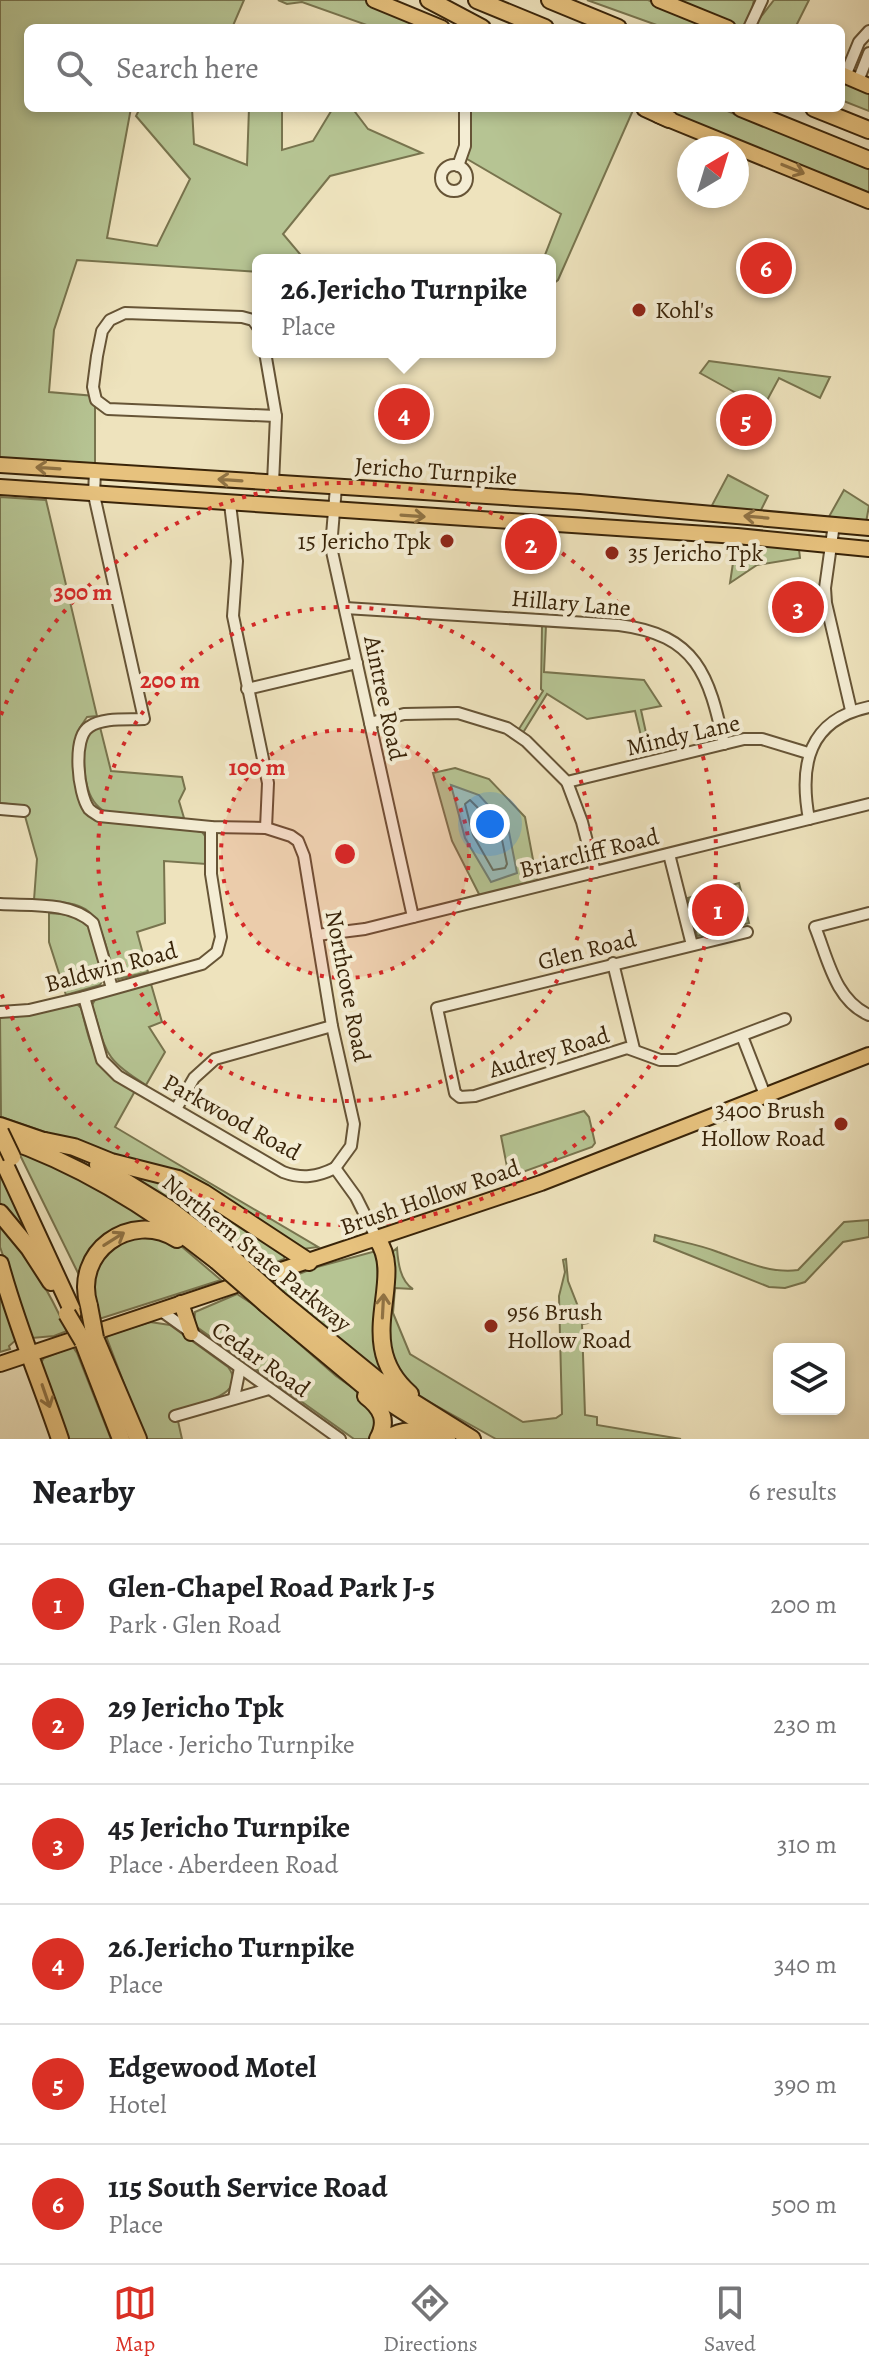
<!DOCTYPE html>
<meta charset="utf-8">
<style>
:root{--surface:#fff;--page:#f6f6f6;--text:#202124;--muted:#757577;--line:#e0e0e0;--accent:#d93025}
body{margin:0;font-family:Alegreya,serif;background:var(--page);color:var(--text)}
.controls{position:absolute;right:24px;bottom:24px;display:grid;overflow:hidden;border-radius:12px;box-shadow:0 4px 12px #0003}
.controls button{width:72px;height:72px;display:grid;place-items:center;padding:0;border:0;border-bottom:2px solid var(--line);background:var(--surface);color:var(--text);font:40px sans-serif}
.compass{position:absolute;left:677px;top:136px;width:72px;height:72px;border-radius:50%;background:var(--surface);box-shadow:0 4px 12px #0003;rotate:38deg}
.you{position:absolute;left:490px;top:824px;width:28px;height:28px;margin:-20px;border:6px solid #fff;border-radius:50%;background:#1a73e8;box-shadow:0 0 0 12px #1a73e833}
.badge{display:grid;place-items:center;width:52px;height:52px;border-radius:50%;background:var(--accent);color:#fff;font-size:26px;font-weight:700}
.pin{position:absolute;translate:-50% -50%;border:4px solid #fff;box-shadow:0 2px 8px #0006}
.popup{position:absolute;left:252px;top:254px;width:304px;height:104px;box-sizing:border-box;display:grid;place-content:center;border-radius:12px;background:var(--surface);filter:drop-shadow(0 2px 6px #0005);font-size:26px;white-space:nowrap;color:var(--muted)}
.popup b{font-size:30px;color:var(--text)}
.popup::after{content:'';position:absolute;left:50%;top:100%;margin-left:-16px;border:16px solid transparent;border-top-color:var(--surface)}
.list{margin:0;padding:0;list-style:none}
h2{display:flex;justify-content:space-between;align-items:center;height:104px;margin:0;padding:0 32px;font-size:34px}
h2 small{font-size:26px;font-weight:400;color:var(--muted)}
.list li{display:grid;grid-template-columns:52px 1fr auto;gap:24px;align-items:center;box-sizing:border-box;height:120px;padding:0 32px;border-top:2px solid var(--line)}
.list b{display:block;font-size:30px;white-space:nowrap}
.list p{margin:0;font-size:26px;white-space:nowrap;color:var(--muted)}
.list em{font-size:26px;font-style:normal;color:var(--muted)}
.icon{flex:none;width:44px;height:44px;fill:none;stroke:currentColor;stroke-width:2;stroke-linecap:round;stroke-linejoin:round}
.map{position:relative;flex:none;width:869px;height:1439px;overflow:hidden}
.search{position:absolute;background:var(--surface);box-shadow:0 4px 12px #0003;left:24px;right:24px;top:24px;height:88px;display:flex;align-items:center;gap:20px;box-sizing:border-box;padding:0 28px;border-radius:12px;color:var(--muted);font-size:30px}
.sheet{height:824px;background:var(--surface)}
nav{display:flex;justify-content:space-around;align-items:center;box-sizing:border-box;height:112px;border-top:2px solid var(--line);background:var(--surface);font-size:22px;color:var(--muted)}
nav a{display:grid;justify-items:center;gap:4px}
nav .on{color:var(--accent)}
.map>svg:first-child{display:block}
</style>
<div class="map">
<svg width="869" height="1439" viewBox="0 0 869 1439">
<rect width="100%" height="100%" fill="#eee3bd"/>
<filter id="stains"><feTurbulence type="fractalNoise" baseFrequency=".0025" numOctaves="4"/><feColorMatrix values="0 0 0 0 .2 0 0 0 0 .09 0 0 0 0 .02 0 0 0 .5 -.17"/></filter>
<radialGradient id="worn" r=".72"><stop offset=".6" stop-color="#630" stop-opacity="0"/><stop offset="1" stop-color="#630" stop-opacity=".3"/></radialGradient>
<g fill="#b6c493" stroke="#78744e" stroke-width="2">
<polygon points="0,0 244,0 232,28 28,28 28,108 131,108 107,238 157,246 190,179 136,116 140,108 192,108 194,144 247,165 249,108 282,108 282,150 313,141 333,108 352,108 368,129 422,153 330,176 283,234 305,260 258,260 258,272 77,260 54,330 49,392 95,396 95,471 0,465"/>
<polygon points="278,0 374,0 442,28 366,28 367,25 302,2 287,4"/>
<polygon points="587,0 648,0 717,28 665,28"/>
<polygon points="661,0 754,0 748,28 728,28"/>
<polygon points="774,0 809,0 795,28 752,28"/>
<polygon points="841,79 869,90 869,111 841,100"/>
<polygon points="465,108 634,108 558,280 550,286 550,260 543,260 561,214 462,156"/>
<polygon points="659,108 720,108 869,169 869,194"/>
<polygon points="709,361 830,377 820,398 779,378 763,408 700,373"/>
<polygon points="728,475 768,496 757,518 708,513"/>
<polygon points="844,490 869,506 865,528 826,522"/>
<path d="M0,497L46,500L97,716L87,717C63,748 77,772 83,808L202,832L208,840L206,864L164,861L165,923L137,932L148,972L118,979C112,970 110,959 107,949C93,900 81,904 34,900L37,859L25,816V806L0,803Z"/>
<polygon points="737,536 798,541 800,558 757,565 730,583"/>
<polygon points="546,625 544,672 644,680 661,706 641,710 652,760 647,761 635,711 587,719 547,694 521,736 517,732 543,691 541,689 542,626"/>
<path d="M100,727L111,771L182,777L185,789L179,801L184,818L106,812C81,800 84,761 84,738L94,728Z"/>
<polygon points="455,768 489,779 525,817 538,886 482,900 452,841 433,773"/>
<polygon points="739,883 749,923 697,936 688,898"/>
<polygon points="49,913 70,915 88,925 104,978 100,985 66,995 49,942"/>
<path d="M151,984L162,1022L149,1027L165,1052L146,1085C102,1058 107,1052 92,1005L96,998Z"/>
<path d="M77,1004L81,1008C93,1054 93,1065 135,1091L115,1127L318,1247L303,1249L203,1186L1,1117L0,1017H15Z"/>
<polygon points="584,1111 589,1117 595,1143 592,1147 509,1177 501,1136"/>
<path d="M18,1151L83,1176L165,1226C137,1225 113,1222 94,1246C87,1254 83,1266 78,1273Z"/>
<polygon points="112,1164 179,1184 285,1253 284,1259 256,1270 196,1218"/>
<polygon points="0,1169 30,1230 27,1233 0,1203"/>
<path d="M869,1220V1237L843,1242L805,1282L785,1288L769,1287L654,1241L655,1235C676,1241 698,1244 718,1252C743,1261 771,1274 798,1270L844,1222Z"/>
<path d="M0,1223C29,1258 48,1289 67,1331L54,1336L32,1338L0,1247Z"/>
<path d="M144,1232L181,1246L221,1280L99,1319C91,1299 87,1267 103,1250C111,1241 132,1237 144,1232Z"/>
<path d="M397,1248C398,1262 400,1281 413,1289L395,1288L393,1313L410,1354L523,1422L556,1418L562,1414L559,1296L565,1272L563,1260L566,1259L568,1281L581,1314L589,1311V1323L582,1324L585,1415L597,1417V1425L681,1439H496L417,1395L402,1380L386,1338L390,1254Z"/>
<polygon points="376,1251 384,1368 378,1372 273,1284 317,1267"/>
<polygon points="0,1285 16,1340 9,1346 10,1349 0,1352"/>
<polygon points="237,1294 257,1307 336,1376 367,1398 379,1416 372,1439 354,1439 194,1325 195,1312"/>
<path d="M150,1322L170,1325L228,1367C250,1396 194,1404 176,1412L182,1439H145L106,1336Z"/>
<polygon points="73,1347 77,1353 111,1439 65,1439 40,1364 44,1358"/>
</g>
<polygon fill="#9bbdb9" stroke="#748073" stroke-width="2" points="451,785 479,795 508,827 517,873 491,882 465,838"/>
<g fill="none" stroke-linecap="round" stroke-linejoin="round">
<polygon stroke="#6a7061" stroke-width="2" points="470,800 500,830 507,864 505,868 493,870 473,835 465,804"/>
<defs>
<g id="minor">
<polyline points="749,28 762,0"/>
<polyline points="845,76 859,42 869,31"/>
<polyline points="858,81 869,53"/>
<circle cx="454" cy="178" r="13"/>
<polyline points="458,166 465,146 465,108"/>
<polyline points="258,327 253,320 242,317 125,313 110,320 102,331 97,356 93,387 96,400 108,409 276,416 265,352"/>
<path d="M95,471L94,495L144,719C128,720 103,717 89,727C72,738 78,794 89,809C92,812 96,814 99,816L211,827L266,828L291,836L298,841L304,856L332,1026L354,1124L351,1146L335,1168"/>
<polyline points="273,483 276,416"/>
<polyline points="336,487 331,547 413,917"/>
<polyline points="230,504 237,561 233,616 268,783 266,828"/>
<polyline points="834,524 825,588 826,603 851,710"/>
<path d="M345,608L619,625C697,635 709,675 724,744"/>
<polyline points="247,689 357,663"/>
<polyline points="370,723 404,714 458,713 507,728 526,741 567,782 582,822 595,872"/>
<polyline points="567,782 744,739 762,739 808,753"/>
<polyline points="0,809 24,811"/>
<path d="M809,819C799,765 808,720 869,707"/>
<polyline points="669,854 692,945"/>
<path d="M0,904C29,906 70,901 93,923L112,988"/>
<path d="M869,913L815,927C828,959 835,1000 869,1015"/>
<polyline points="747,932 437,1008 455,1093 460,1097 475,1096 627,1048 660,1060 677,1060 785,1019"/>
<polyline points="317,935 365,929 869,804"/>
<polyline points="613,963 634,1049"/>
<path d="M84,997L102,1060L118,1076L283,1172C302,1179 317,1177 335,1168L356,1197L377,1239"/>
<polyline points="0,1012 29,1010 84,997 202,964 217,952 221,937 211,874 211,827"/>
<polyline points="742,1036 765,1095"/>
<polyline points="176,1109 194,1078 215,1059 332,1026"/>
<polyline points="160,1310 340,1439"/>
<polyline points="234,1398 240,1368"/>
<polyline points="175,1416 269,1389"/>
</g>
<g id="major">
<polyline points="374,0 442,28"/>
<polyline points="659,0 728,28"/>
<polyline points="841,74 869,86"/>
<polyline points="658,115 869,201"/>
<polyline points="0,465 579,502 869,528"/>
<polyline points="0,487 737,536 869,549"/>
<polyline points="181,1303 191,1333"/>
<polyline points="0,1364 541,1183 869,1055"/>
</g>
<g id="highway">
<polyline points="429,0 482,28"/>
<polyline points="477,0 545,28"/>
<polyline points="550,0 618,28"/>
<polyline points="645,108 669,119"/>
<polyline points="741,108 869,160"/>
<polyline points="814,108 869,130"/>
<polyline points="0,1126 55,1145"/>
<path d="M0,1137C81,1164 152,1209 217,1261"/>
<polyline points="45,1141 74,1147 111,1162 178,1179 204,1193 309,1262"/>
<polyline points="0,1154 73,1312"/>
<polyline points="98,1165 168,1208 229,1255"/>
<polyline points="0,1213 29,1248 51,1282"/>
<path d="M377,1239C407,1280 351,1343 410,1394"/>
<path d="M0,1264C16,1324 40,1380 60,1439"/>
<polyline points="278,1299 376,1379 472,1439"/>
<polyline points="266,1304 363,1385 447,1439"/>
<path d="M89,1306C72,1252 131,1210 177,1239"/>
<polyline points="95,1338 138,1439"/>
<polyline points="83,1341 121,1439"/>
<path d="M366,1396C382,1408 388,1421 378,1439"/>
<path d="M387,1439C402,1429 415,1429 430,1437"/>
</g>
</defs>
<use href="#minor" stroke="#665436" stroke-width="14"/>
<use href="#major" stroke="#392409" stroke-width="18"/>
<use href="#highway" stroke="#392409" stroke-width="20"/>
<use href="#minor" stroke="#f4edd4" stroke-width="10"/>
<use href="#major" stroke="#e7c27e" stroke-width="14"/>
<use href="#highway" stroke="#e7c27e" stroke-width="16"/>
<defs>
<g id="highway-bridge">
<polyline points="0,1132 12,1157"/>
<polyline points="229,1255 278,1299"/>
<polyline points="217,1261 266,1304"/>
<polyline points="89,1306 95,1338"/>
<polyline points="67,1314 83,1341"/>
</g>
</defs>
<use href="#highway-bridge" stroke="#392409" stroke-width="20" stroke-linecap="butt"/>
<use href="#highway-bridge" stroke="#e7c27e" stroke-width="16"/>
</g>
<defs><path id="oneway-shaft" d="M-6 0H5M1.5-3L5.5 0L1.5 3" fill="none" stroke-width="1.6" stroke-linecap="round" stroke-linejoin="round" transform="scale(2)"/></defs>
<g stroke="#907344">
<use href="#oneway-shaft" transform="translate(793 169) rotate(22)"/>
<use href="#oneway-shaft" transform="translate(48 468) rotate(-176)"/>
<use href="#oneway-shaft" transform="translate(230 480) rotate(-176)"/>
<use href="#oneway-shaft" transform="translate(413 516) rotate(4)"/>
<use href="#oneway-shaft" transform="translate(756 517) rotate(-175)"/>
<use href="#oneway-shaft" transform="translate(114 1239) rotate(-32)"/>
<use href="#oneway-shaft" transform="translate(383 1306) rotate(-87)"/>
<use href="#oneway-shaft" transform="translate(46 1396) rotate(71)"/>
</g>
<circle cx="345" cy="854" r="124" fill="#d62828" fill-opacity=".12"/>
<g fill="none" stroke="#d62828" stroke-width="4" stroke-dasharray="4 8">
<circle cx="345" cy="854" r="124"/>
<circle cx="345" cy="854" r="247"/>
<path d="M1 715A371 371 0 1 1 1 993"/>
</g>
<g fill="#8f2418" stroke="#f4edd4" stroke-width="3">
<circle cx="639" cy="310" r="8"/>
<circle cx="447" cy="541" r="8"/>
<circle cx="612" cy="553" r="8"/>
<circle cx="841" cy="1124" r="8"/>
<circle cx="491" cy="1326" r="8"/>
</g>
<g text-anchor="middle" stroke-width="8" stroke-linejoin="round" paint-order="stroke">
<g font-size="24" fill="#392409" stroke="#f4edd4" text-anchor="start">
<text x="655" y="318">Kohl's</text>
<text x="431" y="549" text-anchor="end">15 Jericho Tpk</text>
<text x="628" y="561">35 Jericho Tpk</text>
<text x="825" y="1118" text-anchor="end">3400 Brush<tspan x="825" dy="28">Hollow Road</tspan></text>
<text x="507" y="1320">956 Brush<tspan x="507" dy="28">Hollow Road</tspan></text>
</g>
<g font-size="24" fill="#392409" stroke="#f4edd4">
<text transform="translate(436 471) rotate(4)" y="8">Jericho Turnpike</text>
<text transform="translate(571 603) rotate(5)" y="8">Hillary Lane</text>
<text transform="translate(385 698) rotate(78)" y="8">Aintree Road</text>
<text transform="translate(683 735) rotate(-13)" y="8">Mindy Lane</text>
<text transform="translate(589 853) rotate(-14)" y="8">Briarcliff Road</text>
<text transform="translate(587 950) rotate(-14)" y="8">Glen Road</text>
<text transform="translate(111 967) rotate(-15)" y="8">Baldwin Road</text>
<text transform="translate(348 986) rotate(79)" y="8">Northcote Road</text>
<text transform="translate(549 1052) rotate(-17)" y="8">Audrey Road</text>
<text transform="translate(232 1117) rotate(29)" y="8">Parkwood Road</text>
<text transform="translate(430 1197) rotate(-19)" y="8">Brush Hollow Road</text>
<text transform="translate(257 1253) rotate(39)" y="8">Northern State Parkway</text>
<text transform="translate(261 1359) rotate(35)" y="8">Cedar Road</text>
</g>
</g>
<circle cx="345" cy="854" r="12" fill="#d62828" stroke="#f4edd4" stroke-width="4"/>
<g font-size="24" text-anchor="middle" font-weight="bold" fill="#d62828" stroke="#f4edd4" stroke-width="8" stroke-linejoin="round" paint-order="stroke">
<text x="83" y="600">300 m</text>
<text x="170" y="688">200 m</text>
<text x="257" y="775">100 m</text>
</g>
<rect width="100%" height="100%" filter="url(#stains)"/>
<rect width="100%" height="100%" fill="url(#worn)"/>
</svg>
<div class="controls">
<button><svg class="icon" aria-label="layers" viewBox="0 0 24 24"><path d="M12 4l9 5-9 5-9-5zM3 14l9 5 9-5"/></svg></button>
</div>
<svg class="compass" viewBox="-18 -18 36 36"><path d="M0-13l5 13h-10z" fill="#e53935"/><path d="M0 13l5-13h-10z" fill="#757577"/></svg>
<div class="you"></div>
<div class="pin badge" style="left:718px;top:910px">1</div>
<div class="pin badge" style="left:531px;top:544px">2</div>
<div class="pin badge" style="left:798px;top:607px">3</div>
<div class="pin badge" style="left:404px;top:414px">4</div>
<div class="popup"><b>26.Jericho Turnpike</b>Place</div>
<div class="pin badge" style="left:746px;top:420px">5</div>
<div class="pin badge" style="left:766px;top:268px">6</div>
<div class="search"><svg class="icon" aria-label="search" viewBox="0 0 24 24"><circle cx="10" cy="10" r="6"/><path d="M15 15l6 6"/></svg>Search here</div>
</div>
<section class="sheet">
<h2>Nearby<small>6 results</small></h2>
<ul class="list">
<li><span class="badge">1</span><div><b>Glen-Chapel Road Park J-5</b><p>Park · Glen Road</p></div><em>200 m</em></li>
<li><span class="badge">2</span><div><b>29 Jericho Tpk</b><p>Place · Jericho Turnpike</p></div><em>230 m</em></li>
<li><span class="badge">3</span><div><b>45 Jericho Turnpike</b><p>Place · Aberdeen Road</p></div><em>310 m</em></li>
<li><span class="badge">4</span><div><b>26.Jericho Turnpike</b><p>Place</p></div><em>340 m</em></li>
<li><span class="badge">5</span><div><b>Edgewood Motel</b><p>Hotel</p></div><em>390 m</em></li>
<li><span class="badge">6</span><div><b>115 South Service Road</b><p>Place</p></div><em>500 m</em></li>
</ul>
</section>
<nav>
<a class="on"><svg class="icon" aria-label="map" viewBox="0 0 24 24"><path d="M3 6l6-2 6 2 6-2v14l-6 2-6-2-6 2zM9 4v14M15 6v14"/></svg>Map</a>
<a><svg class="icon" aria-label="directions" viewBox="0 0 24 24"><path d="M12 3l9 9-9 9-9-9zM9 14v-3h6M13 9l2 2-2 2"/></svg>Directions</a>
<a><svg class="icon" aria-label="saved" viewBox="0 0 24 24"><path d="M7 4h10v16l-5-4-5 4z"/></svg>Saved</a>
</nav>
